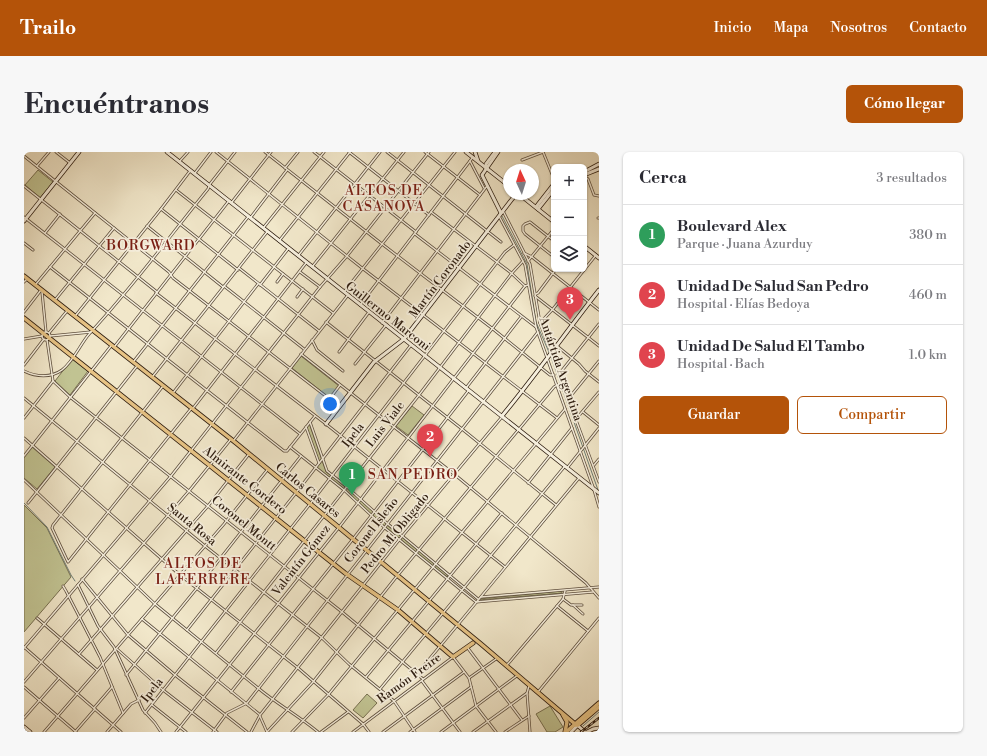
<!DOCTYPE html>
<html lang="es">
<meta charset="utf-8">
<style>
:root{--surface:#fff;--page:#f7f7f7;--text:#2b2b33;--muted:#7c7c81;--line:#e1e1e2;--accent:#b45309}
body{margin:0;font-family:"Libre Bodoni",serif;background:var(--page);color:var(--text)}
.controls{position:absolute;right:12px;top:12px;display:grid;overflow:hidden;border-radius:6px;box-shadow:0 1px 3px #0004}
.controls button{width:36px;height:36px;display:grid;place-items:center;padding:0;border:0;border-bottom:1px solid var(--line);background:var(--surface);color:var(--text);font:20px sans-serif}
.compass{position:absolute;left:479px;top:12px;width:36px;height:36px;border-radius:50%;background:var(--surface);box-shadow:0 1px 3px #0004;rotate:356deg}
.you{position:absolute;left:306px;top:252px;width:14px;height:14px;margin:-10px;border:3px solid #fff;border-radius:50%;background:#1a73e8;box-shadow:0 0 0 6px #1a73e833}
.badge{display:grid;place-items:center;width:26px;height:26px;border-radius:50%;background:var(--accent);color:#fff;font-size:13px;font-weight:700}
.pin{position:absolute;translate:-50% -33px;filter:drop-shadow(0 1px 2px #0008)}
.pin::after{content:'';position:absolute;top:21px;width:14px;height:12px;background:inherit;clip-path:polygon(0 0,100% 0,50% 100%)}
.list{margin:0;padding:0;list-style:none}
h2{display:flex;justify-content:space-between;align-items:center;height:52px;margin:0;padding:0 16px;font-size:17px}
h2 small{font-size:13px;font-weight:400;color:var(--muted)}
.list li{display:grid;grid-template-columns:26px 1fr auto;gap:12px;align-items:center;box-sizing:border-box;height:60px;padding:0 16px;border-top:1px solid var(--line)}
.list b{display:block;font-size:15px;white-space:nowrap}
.list p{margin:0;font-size:13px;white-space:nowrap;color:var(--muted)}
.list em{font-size:13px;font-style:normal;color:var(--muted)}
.actions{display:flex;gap:8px;padding:12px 16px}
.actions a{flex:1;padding:9px 0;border:1px solid var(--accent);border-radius:6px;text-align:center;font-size:14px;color:var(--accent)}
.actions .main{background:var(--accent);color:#fff}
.icon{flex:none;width:22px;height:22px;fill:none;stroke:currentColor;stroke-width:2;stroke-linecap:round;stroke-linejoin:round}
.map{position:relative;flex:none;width:575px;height:580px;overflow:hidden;border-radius:6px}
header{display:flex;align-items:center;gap:24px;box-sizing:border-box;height:56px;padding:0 20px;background:var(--accent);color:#fff}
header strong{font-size:19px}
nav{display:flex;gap:22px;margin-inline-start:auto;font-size:14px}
.intro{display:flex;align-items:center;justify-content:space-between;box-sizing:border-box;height:96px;padding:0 24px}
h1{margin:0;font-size:28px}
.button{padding:10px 18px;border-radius:6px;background:var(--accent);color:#fff;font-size:14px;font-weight:700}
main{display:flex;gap:24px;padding:0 24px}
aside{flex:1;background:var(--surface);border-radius:6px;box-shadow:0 1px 3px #0004}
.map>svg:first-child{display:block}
</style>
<header>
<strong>Trailo</strong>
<nav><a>Inicio</a><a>Mapa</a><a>Nosotros</a><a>Contacto</a></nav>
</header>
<div class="intro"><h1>Encuéntranos</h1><a class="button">Cómo llegar</a></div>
<main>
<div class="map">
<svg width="575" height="580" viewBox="0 0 575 580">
<rect width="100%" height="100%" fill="#f1e7ca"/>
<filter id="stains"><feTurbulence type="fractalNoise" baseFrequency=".005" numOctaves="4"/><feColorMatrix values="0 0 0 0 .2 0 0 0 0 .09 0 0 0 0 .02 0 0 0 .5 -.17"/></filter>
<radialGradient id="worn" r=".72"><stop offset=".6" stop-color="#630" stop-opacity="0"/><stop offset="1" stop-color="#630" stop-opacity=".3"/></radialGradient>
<g fill="#c1c392" stroke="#777050">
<polygon points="14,18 29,30 16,46 1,33"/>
<polygon points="277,204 315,234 307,244 303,244 268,216"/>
<polygon points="48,207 64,219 46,243 31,229"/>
<polygon points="388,254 400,263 384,283 372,274"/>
<path d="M285,271L302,320L323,335L363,373L424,423V425C412,420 400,407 390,399C357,372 326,342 292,316L295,311L282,275Z"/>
<polygon points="8,295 31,315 13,337 0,326 0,305"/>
<polygon points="0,353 23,376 47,425 0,480"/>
<polygon points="538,439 538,441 454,448 455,447"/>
<polygon points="343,542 353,551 339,566 329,558"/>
<polygon points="526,554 539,575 531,580 523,580 512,562"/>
</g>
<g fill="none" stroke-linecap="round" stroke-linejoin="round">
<g stroke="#6f7e76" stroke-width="1">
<polyline points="478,64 503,112 512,170 527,205 574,338"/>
<polyline points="0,351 23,375 47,423 51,429"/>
<polyline points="559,574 575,560"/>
</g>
<defs>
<g id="street">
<polyline points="32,0 46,11"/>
<polyline points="192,0 338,116 533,266"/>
<polyline points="241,0 358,92 469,177 526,223 530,223"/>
<polyline points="290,0 392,80"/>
<polyline points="325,0 405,63"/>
<polyline points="363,0 477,90"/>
<polyline points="401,0 456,43"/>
<polyline points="519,0 530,27"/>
<polyline points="0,4 145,120 149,126 303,245 307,245 316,233"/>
<polyline points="498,8 519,0"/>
<polyline points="446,9 460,36"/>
<polyline points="155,10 164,0"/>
<polyline points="13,14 25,0"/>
<polyline points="261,16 274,0"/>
<polyline points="171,21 187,0"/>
<polyline points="560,24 564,27 570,43 575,44"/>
<polyline points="0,34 133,140"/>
<polyline points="152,38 309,161"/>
<polyline points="208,50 247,0"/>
<polyline points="137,57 214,118"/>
<polyline points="479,59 506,112 516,171 575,330"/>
<polyline points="407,60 486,120 501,134"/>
<polyline points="475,64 501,113 512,175 569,335"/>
<polyline points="0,65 276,282"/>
<polyline points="227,65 263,18"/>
<polyline points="574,66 575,66"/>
<polyline points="123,74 199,135"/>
<polyline points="240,75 300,0"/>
<polyline points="21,81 36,62"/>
<polyline points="391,82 512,175"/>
<polyline points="255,89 326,0"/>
<polyline points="530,89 506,70 501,72 499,74 499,79 501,82 530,105"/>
<polyline points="0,91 9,98"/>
<polyline points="500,101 508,105 575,158"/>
<polyline points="274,104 356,0"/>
<polyline points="504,109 530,77"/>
<polyline points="26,115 260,299 263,299 291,264"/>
<polyline points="288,115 380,0"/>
<polyline points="215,116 295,179"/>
<polyline points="276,120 296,135"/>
<polyline points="0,130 3,127"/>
<polyline points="253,130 259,122"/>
<polyline points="12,132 71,61"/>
<polyline points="236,133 264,97"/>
<polyline points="200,134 280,197"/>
<polyline points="18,140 22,180"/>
<polyline points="320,140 431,0"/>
<polyline points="132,141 302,272 481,415"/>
<polyline points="512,142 514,141 532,117"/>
<polyline points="511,144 575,194"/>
<polyline points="273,145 279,137"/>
<polyline points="31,148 90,76"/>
<polyline points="336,153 449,5"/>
<polyline points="0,160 17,138"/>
<polyline points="52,163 137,57 166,19"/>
<polyline points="302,170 438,277 532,353"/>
<polyline points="358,171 463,34"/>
<polyline points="516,171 529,157 572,103"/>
<circle cx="22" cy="184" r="4"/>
<polyline points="25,181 43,159"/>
<polyline points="26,184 67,180"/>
<polyline points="0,187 18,184"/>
<polyline points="23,188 29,229"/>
<polyline points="288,188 293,198 319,219"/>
<polyline points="91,194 204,50"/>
<polyline points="533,194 555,212 561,219 575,230"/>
<polyline points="315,200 345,160"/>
<polyline points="277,202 430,322 562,431 575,446"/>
<polyline points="110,209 224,65"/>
<polyline points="331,212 362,173"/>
<polyline points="0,213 20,187"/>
<path d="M0,219C12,225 27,226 38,218C50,209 56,192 66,181C108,136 145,85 184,37L186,32L211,0"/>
<polyline points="536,221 575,172"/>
<polyline points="129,224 243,80"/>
<polyline points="29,229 46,245 318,460 399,527"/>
<polyline points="139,234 29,373 28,376 44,410 166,258 170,255 282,111"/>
<polyline points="442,236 497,165"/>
<polyline points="149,241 234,132"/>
<polyline points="0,246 181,394 298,486 325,512 370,549 391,580"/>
<polyline points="545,246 575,209"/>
<polyline points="559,260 575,273"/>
<polyline points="0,266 29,229"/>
<polyline points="552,267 575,240"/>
<polyline points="286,270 303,319 323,335 365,373 454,447"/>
<polyline points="282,275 295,311"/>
<polyline points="0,286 156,423 274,516 339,572 345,580"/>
<polyline points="210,288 324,143"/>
<polyline points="266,295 320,338 361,376 452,450 569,440"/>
<polyline points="0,304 87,194"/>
<polyline points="570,313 575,307"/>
<polyline points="543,316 575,276"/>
<path d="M0,328L131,452L234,536C253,552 275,564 294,580"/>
<polyline points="504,331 548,276"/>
<polyline points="570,338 575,355"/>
<polyline points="4,351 113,214"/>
<polyline points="58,427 104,483 151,523 223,580"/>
<polyline points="54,433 74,474 90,495 119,558 131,571 137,580"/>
<polyline points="39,434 42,439 76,505 99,561"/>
<polyline points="457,445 575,435"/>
<polyline points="539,447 547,453 558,453"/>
<polyline points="549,453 559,462"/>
<polyline points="533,454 564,479"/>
<polyline points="13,466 73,518"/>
<polyline points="118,467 235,562 243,580"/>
<polyline points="163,478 275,337 387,193"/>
<polyline points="0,495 97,580"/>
<polyline points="443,495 498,568"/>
<polyline points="0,496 147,324 296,135 323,104 405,0"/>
<polyline points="93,497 139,538 193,580"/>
<polyline points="192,501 395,243 488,121 499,109"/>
<polyline points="55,502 184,354 225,302"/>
<polyline points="483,513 539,447 541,439"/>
<polyline points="393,522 555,326"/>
<polyline points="102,523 173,436 277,304"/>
<polyline points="342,525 478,361"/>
<polyline points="445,526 472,507"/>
<polyline points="398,529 436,580"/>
<polyline points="0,530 165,339 207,287"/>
<polyline points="505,534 503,541 506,580"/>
<polyline points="0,535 52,580"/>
<polyline points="356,537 541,314"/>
<polyline points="207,540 329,387 445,238"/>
<polyline points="514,540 575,466"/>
<polyline points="128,553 162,580"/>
<polyline points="70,556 88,535"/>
<polyline points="121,561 286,352 481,100 490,93"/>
<polyline points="0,566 35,526"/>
<polyline points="574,579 575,578"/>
<polyline points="20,580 200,372 244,317"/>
<polyline points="51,580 71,557"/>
<polyline points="83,580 107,552 115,548"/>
<polyline points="152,580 316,374 501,134 504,133"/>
<polyline points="189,580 203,561 223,551 514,180"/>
<polyline points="227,580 236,563 375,388 477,266"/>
<polyline points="243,580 289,530 373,424 530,235 533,233"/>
<polyline points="268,580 304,543 414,409 541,257"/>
<polyline points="297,580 324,560"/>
<polyline points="329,580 429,505 445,526 452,554 472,580"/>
<polyline points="359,580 440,520"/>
<polyline points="386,580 447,535"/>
<polyline points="417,580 494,523"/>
<polyline points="449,580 503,541"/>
<polyline points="481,580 505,564"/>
</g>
<g id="secondary">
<polyline points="143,0 575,341"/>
<polyline points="442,0 485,34"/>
<polyline points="451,0 454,9"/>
<polyline points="474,0 458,23 477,61"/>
<polyline points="462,16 462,12 471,0"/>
<polyline points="560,20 575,12"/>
<polyline points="560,23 575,17"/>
<polyline points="495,42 530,70"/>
<polyline points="512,55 530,32"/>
<polyline points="514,57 530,37"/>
<polyline points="0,69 55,0"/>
<polyline points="560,94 575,106"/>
<path d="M478,264C512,223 542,180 575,138"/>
<polyline points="302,272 350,210 380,187 492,42"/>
<polyline points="552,572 561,580"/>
<polyline points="0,575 6,580"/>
<polyline points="547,580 554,573"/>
<polyline points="563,580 569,577 575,576"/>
</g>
<g id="primary">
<polyline points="0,124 212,291 457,492 551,572"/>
<polyline points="0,166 321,421 374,458 429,505 449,491"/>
<polyline points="539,563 543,570 541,580"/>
<polyline points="551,573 554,573 575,555"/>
<polyline points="542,580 575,551"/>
</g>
</defs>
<use href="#street" stroke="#5e4f3e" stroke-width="3"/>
<use href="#secondary" stroke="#2d1c0f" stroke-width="4.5"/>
<use href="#primary" stroke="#2d1c0f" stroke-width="5"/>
<use href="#street" stroke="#f6efdd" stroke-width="1.5"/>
<use href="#secondary" stroke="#f6efdd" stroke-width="3"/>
<use href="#primary" stroke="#e8c485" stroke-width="3.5"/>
<defs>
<polyline id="rail" points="557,580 575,566"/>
</defs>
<use href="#rail" stroke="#2d1c0f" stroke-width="2.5"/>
<use href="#rail" stroke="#f6efdd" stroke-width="1" stroke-dasharray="3" stroke-linecap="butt"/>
</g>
<g text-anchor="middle" stroke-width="3.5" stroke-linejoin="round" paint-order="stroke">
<g font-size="12" fill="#2d1c0f" stroke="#f6efdd">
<text transform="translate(416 127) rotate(-53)" y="4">Martín Coronado</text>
<text transform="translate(364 164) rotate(38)" y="4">Guillermo Marconi</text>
<text transform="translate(537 217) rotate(71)" y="4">Antártida Argentina</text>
<text transform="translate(361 272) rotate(-52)" y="4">Luis Viale</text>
<text transform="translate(329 283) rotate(-52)" y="4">Ipela</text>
<text transform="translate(221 328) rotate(38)" y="4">Almirante Cordero</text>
<text transform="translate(284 338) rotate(39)" y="4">Carlos Casares</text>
<text transform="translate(220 371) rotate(39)" y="4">Coronel Montt</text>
<text transform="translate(168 372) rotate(39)" y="4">Santa Rosa</text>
<text transform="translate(347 378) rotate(-52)" y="4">Coronel Isleño</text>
<text transform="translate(371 381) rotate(-51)" y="4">Pedro M. Obligado</text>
<text transform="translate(277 408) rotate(-52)" y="4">Valentín Gómez</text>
<text transform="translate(385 526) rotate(-36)" y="4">Ramón Freire</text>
<text transform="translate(128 538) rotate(-52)" y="4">Ipela</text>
</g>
<g font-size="14" letter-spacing="1" fill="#7a1f14" stroke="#f6efdd">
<text x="360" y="43">ALTOS DE<tspan x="360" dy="16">CASANOVA</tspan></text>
<text x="127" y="98">BORGWARD</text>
<text x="389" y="327">SAN PEDRO</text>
<text x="179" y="416">ALTOS DE<tspan x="179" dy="16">LAFERRERE</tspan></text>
</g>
</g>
<rect width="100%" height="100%" filter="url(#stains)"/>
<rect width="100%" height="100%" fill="url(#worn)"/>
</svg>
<div class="controls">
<button>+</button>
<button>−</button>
<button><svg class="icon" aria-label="layers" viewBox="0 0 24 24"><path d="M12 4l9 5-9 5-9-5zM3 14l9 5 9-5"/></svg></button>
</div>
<svg class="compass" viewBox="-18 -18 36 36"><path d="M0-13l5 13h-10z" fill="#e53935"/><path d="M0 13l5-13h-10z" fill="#7c7c81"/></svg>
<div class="you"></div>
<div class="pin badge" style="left:328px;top:343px;background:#2e9e5b">1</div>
<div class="pin badge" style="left:406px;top:305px;background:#e0444e">2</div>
<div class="pin badge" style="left:546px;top:168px;background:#e0444e">3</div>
</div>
<aside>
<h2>Cerca<small>3 resultados</small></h2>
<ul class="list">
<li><span class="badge" style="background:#2e9e5b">1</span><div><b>Boulevard Alex</b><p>Parque · Juana Azurduy</p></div><em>380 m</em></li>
<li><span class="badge" style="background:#e0444e">2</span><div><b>Unidad De Salud San Pedro</b><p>Hospital · Elías Bedoya</p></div><em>460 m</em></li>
<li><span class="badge" style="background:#e0444e">3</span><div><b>Unidad De Salud El Tambo</b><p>Hospital · Bach</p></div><em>1.0 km</em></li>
</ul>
<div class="actions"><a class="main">Guardar</a><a>Compartir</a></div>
</aside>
</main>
